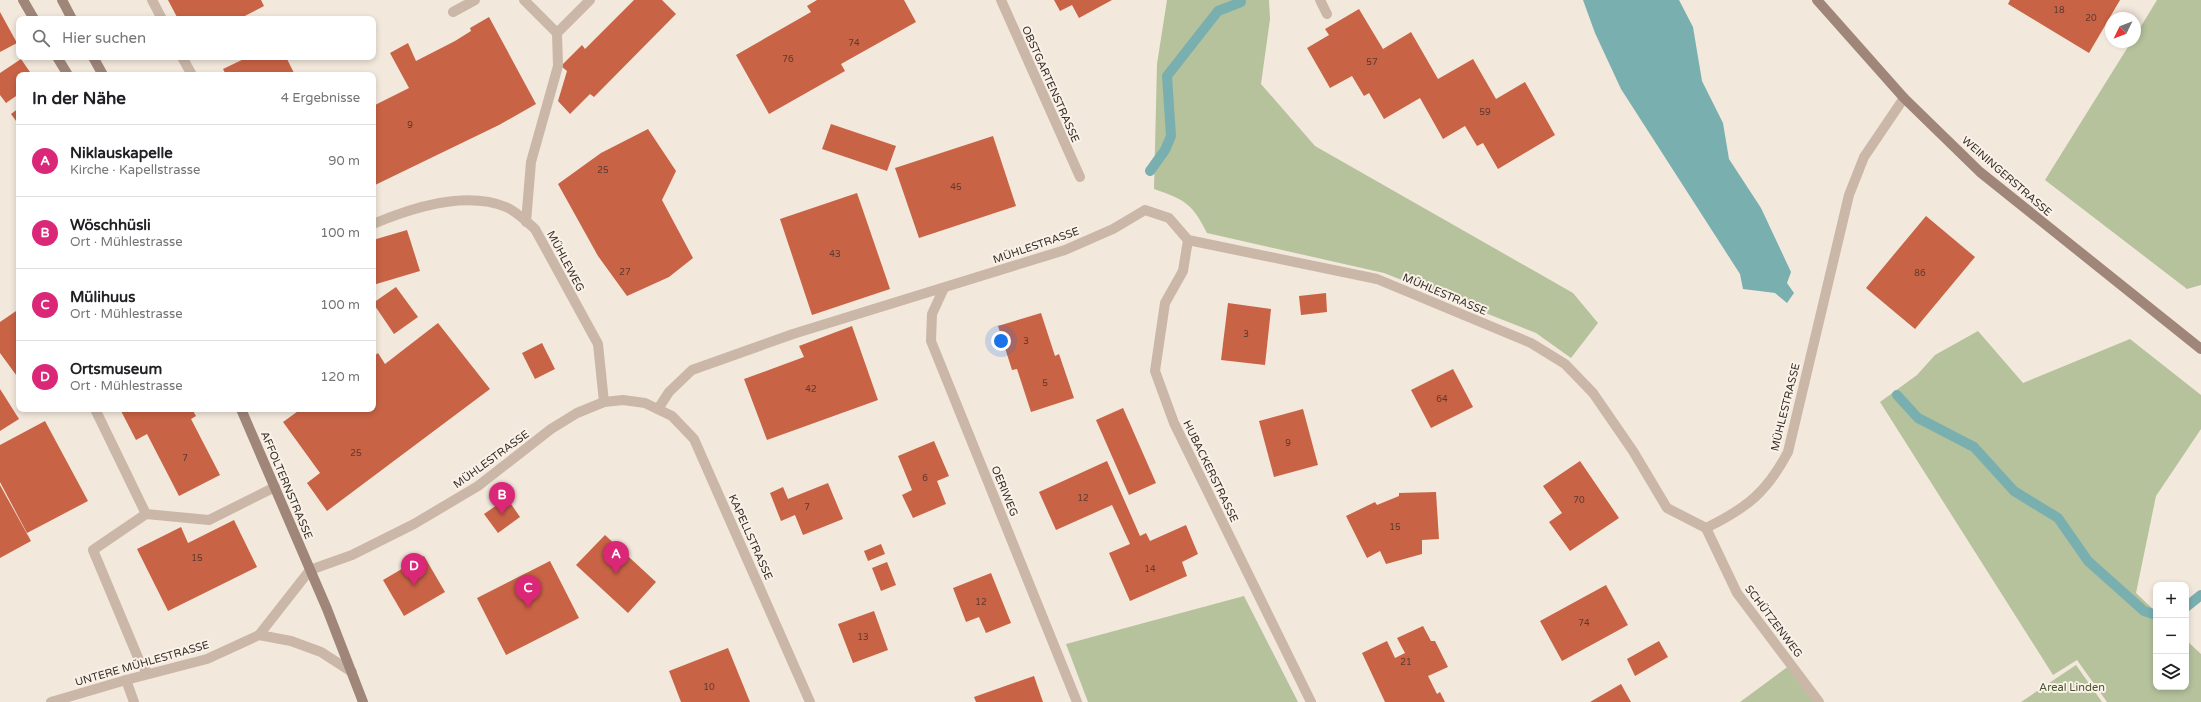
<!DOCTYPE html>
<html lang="de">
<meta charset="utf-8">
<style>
:root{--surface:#fff;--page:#f2f2f2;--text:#202124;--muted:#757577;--line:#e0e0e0;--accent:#db2777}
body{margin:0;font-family:"Varela Round",sans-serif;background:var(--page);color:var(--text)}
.controls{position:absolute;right:12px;bottom:12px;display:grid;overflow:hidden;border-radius:8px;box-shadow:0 2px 6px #0003}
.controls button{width:36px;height:36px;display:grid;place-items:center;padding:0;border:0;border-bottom:1px solid var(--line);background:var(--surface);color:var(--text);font:20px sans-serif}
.compass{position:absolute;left:2105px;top:12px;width:36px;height:36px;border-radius:50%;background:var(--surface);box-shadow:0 2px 6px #0003;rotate:227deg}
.you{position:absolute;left:1001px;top:341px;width:14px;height:14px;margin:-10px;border:3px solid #fff;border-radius:50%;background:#1a73e8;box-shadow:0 0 0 6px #1a73e833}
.badge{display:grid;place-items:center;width:26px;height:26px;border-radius:50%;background:var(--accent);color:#fff;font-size:13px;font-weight:700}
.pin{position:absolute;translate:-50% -33px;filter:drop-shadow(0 1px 2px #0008)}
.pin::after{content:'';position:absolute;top:21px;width:14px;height:12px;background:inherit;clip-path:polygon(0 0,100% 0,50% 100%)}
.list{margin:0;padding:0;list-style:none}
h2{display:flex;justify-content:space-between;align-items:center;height:52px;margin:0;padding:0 16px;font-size:17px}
h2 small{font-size:13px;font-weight:400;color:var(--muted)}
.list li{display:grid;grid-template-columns:26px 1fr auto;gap:12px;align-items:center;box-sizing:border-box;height:72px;padding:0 16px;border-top:1px solid var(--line)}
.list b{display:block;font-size:15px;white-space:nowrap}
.list p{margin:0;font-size:13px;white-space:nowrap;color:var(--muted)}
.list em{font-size:13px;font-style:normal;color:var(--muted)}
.icon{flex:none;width:22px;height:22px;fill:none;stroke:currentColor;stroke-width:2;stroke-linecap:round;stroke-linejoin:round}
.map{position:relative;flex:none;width:2201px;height:702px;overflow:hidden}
.search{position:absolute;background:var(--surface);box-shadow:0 2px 6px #0003;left:16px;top:16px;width:360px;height:44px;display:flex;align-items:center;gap:10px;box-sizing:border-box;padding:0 14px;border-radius:8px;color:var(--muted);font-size:15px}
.panel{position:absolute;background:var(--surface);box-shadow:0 2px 6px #0003;left:16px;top:72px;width:360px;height:340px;border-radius:8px}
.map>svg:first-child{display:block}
</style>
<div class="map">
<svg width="2201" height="702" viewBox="0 0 2201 702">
<rect width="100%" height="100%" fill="#f3e8dc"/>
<g fill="#b5c29c">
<path d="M1167,0H1269L1270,19L1261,84L1315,146L1573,293L1598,323L1571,358L1536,333L1384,273L1207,233C1192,203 1185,200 1154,189L1157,64Z"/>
<polygon points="2157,0 2201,0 2201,285 2187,289 2045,180 2131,42 2135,42 2135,36"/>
<polygon points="1978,331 2023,383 2130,339 2201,395 2201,429 2156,496 2136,593 2156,612 2156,687 2186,687 2186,640 2201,654 2201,702 2107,702 2077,660 2053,675 1880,402 1917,375 1935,355"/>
<polygon points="1244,596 1298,702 1088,702 1066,644"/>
<polygon points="1790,665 1817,702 1740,702"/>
<polygon points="2076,665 2102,702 2021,702"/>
</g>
<polygon fill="#7aafb0" points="1583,0 1679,0 1693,27 1702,81 1723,123 1729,159 1761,208 1791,272 1787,283 1794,293 1787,303 1775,293 1743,289 1740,274 1621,89 1595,33"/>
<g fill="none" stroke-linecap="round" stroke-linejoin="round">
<g stroke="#7aafb0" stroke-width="10">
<polyline points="1150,171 1165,150 1171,136 1167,76 1218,11 1241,2"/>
<polyline points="1897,395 1918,418 1974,447 2014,491 2058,518 2088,561 2144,611 2156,615"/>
<polyline points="2186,607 2201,595"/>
</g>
</g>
<g fill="#c86345">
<polygon points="168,0 261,0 264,6 239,19 178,19"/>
<polygon points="634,0 662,0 676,14 594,97 590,94 570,114 558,101 567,71 561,66 582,45 585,49"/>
<polygon points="817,0 904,0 916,22 841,64 845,71 769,114 736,55 811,12 807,6"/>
<polygon points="1054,0 1112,0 1079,18 1072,5 1060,11"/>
<polygon points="2010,0 2120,0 2089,53 2008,4"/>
<polygon points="1359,9 1383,49 1411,32 1438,79 1473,59 1496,99 1525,82 1555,135 1498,169 1483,143 1477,146 1465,126 1443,139 1420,98 1384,119 1369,93 1364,96 1352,76 1330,88 1307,48 1329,35 1325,29"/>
<polygon points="0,12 17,43 0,52"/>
<polygon points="489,17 536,104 499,125 373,186 373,106 409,88 390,53 408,43 416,61 455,41 471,31 470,28"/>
<polygon points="248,57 286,57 295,75 226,75 223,69"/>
<polygon points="21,59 32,75 19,75 19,94 6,103 0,95 0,73"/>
<polygon points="19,108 19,125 11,114"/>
<polygon points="831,124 896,146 887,171 822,149"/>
<polygon points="648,129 676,171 662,200 693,258 669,277 627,296 598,256 558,184 601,153"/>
<polygon points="993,136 1016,206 919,238 895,168"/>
<polygon points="857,193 890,289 812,315 780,219"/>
<polygon points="1926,216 1975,257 1915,329 1866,288"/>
<polygon points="407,230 420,271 373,285 373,240"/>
<polygon points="396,287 418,317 394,334 373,303"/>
<polygon points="1326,293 1327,312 1301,315 1299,296"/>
<polygon points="1228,303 1271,309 1265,365 1221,360"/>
<polygon points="19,309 19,379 0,353 0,322"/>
<polygon points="1041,313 1055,356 1059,354 1074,398 1031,412 1017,369 1012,370 998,326"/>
<polygon points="438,323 490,389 327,511 307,483 320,473 283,422 301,409 373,409 373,357 378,353 385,364"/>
<polygon points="852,326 878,400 767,440 744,379 804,357 799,346"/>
<polygon points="542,343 555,369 535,379 522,353"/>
<polygon points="1453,369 1473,407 1431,428 1411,390"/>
<polygon points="0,389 19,419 0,431"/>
<polygon points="1123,408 1156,483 1129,495 1096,420"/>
<polygon points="120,409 192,409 196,416 191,419 220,475 179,496 147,434 136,440"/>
<polygon points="1303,409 1318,465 1274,477 1259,421"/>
<polygon points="45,421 88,501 27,533 0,482 0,445"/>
<polygon points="934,441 949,476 937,481 946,504 913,518 902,495 912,490 898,456"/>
<polygon points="1107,461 1140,536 1146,533 1150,541 1186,525 1198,554 1182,562 1187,576 1130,601 1109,553 1130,544 1112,505 1056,530 1039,492"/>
<polygon points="1580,461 1619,518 1570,551 1549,522 1562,513 1543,486"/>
<polygon points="828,483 843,519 803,535 795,515 781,521 770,493 783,487 788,499"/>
<polygon points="0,485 31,541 0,558"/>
<polygon points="1436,492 1439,539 1422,540 1422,554 1386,564 1380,551 1367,558 1346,516 1375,502 1377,505 1399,496 1399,493"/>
<polygon points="507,498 520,517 498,533 484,514"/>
<polygon points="234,520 257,567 168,611 137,549 181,527 188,543"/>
<polygon points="605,535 656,582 628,613 576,565"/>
<polygon points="881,544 885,554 868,561 864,551"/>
<polygon points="424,556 445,592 404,616 383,580"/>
<polygon points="550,561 579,618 506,655 477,598"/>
<polygon points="887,562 896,585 881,591 872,568"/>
<polygon points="991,573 1011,623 986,633 979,617 966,622 953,588"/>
<polygon points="1606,585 1628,625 1562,661 1540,621"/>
<polygon points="874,611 888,650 853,663 838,624"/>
<polygon points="1423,626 1431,641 1435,641 1448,667 1428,676 1437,694 1440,692 1445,702 1385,702 1362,653 1387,641 1395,658 1405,653 1397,638"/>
<polygon points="1659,641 1668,657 1635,676 1627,659"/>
<polygon points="728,648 750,702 681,702 669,671"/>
<polygon points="1034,676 1043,702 976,702 974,697"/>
<polygon points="1621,684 1631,702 1590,702"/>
</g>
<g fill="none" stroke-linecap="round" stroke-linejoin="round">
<g stroke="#cbb7a8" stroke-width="10">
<polyline points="152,0 162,19"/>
<polyline points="524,0 557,33"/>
<polyline points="1320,0 1327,14"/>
<polyline points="453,12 475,0"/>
<polyline points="182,57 192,75"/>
<polyline points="526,222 531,162 558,66 557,33 590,0"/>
<polyline points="95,409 146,514"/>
<polyline points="1706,528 1737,593 1819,702"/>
<polyline points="148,674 139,660 93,550 146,514 209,520 275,487"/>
<polyline points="126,680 134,702"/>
</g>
<g stroke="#cbb7a8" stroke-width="10">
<polyline points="1001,0 1080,177"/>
<path d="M373,224C411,208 465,190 506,207C516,211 527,222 535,229L598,344L604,402"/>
<polyline points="1188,240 1183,271 1165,303 1155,371 1174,423 1311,702"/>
<polyline points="944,288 932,314 931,341 1077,702"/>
<path d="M658,409L669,392L692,370L793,334L1065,250L1113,229L1145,210L1169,218L1188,240L1377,279L1531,343L1565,364L1593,393L1633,451L1667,508L1706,528C1747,508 1767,492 1788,452L1849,195L1864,157L1904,98"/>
<polyline points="259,635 291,641 321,652 352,672"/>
<polyline points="51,702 126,680 207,659 259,635 310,570 352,555 414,524 478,486 551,429 577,413 604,402 623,400 645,403 672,416 694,439 810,702"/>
</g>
<g stroke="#9f8679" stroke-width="10">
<polyline points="23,0 34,19"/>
<polyline points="62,0 72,19"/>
<polyline points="1817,0 1904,98 1980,172 2201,349"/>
<polyline points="57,57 68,75"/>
<polyline points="93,57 103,75"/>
<polyline points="241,409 327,609 363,702"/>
</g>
</g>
<g text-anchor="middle" stroke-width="4" stroke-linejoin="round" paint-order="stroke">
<g font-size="9" fill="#5b3a2f">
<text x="2059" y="13">18</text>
<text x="2091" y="21">20</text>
<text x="854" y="46">74</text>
<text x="788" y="62">76</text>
<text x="1372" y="65">57</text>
<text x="1485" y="115">59</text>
<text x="410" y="128">9</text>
<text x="603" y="173">25</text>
<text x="956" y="190">45</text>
<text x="835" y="257">43</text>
<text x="625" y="275">27</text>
<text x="1920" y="276">86</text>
<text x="1246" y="337">3</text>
<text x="1026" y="344">3</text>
<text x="1045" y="386">5</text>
<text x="811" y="392">42</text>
<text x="1442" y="402">64</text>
<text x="1288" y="446">9</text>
<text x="356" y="456">25</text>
<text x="185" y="461">7</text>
<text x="925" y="481">6</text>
<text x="1083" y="501">12</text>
<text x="1579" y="503">70</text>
<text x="807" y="510">7</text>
<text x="1395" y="530">15</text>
<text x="197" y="561">15</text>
<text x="1150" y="572">14</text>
<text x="981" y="605">12</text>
<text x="1584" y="626">74</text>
<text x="863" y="640">13</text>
<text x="1406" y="665">21</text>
<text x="709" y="690">10</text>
</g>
<g font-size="11" fill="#372d28" stroke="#faf2e9">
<text transform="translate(1051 84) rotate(66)" y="4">OBSTGARTENSTRASSE</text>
<text transform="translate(2007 176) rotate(41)" y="4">WEININGERSTRASSE</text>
<text transform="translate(1036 245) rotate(-19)" y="4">MÜHLESTRASSE</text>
<text transform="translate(566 261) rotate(62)" y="4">MÜHLEWEG</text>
<text transform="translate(1445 294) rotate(23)" y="4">MÜHLESTRASSE</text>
<text transform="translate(1785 407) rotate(-76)" y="4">MÜHLESTRASSE</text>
<text transform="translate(491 459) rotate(-36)" y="4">MÜHLESTRASSE</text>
<text transform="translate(1211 471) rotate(64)" y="4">HUBACKERSTRASSE</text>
<text transform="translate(287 485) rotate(67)" y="4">AFFOLTERNSTRASSE</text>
<text transform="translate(1005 491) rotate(68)" y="4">OERIWEG</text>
<text transform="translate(751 537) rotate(66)" y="4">KAPELLSTRASSE</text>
<text transform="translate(1774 621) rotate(53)" y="4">SCHÜTZENWEG</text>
<text transform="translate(142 663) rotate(-16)" y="4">UNTERE MÜHLESTRASSE</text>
</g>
<g font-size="11" fill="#47562b" stroke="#faf2e9">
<text x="2072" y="691">Areal Linden</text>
</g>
</g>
</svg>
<div class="controls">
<button>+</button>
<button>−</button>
<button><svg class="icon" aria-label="layers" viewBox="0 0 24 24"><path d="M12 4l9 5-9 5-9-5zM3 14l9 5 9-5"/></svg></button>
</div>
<svg class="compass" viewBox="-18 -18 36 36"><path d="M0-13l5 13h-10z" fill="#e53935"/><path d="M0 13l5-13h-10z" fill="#757577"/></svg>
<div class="you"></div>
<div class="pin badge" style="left:616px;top:574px">A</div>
<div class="pin badge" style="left:502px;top:515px">B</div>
<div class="pin badge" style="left:528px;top:608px">C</div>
<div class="pin badge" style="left:414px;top:586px">D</div>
<div class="search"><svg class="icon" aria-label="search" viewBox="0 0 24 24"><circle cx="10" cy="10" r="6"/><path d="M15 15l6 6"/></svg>Hier suchen</div>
<section class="panel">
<h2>In der Nähe<small>4 Ergebnisse</small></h2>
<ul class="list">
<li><span class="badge">A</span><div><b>Niklauskapelle</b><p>Kirche · Kapellstrasse</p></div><em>90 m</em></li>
<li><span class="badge">B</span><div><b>Wöschhüsli</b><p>Ort · Mühlestrasse</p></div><em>100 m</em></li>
<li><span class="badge">C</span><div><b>Mülihuus</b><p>Ort · Mühlestrasse</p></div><em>100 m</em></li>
<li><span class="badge">D</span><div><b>Ortsmuseum</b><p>Ort · Mühlestrasse</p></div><em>120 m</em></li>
</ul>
</section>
</div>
